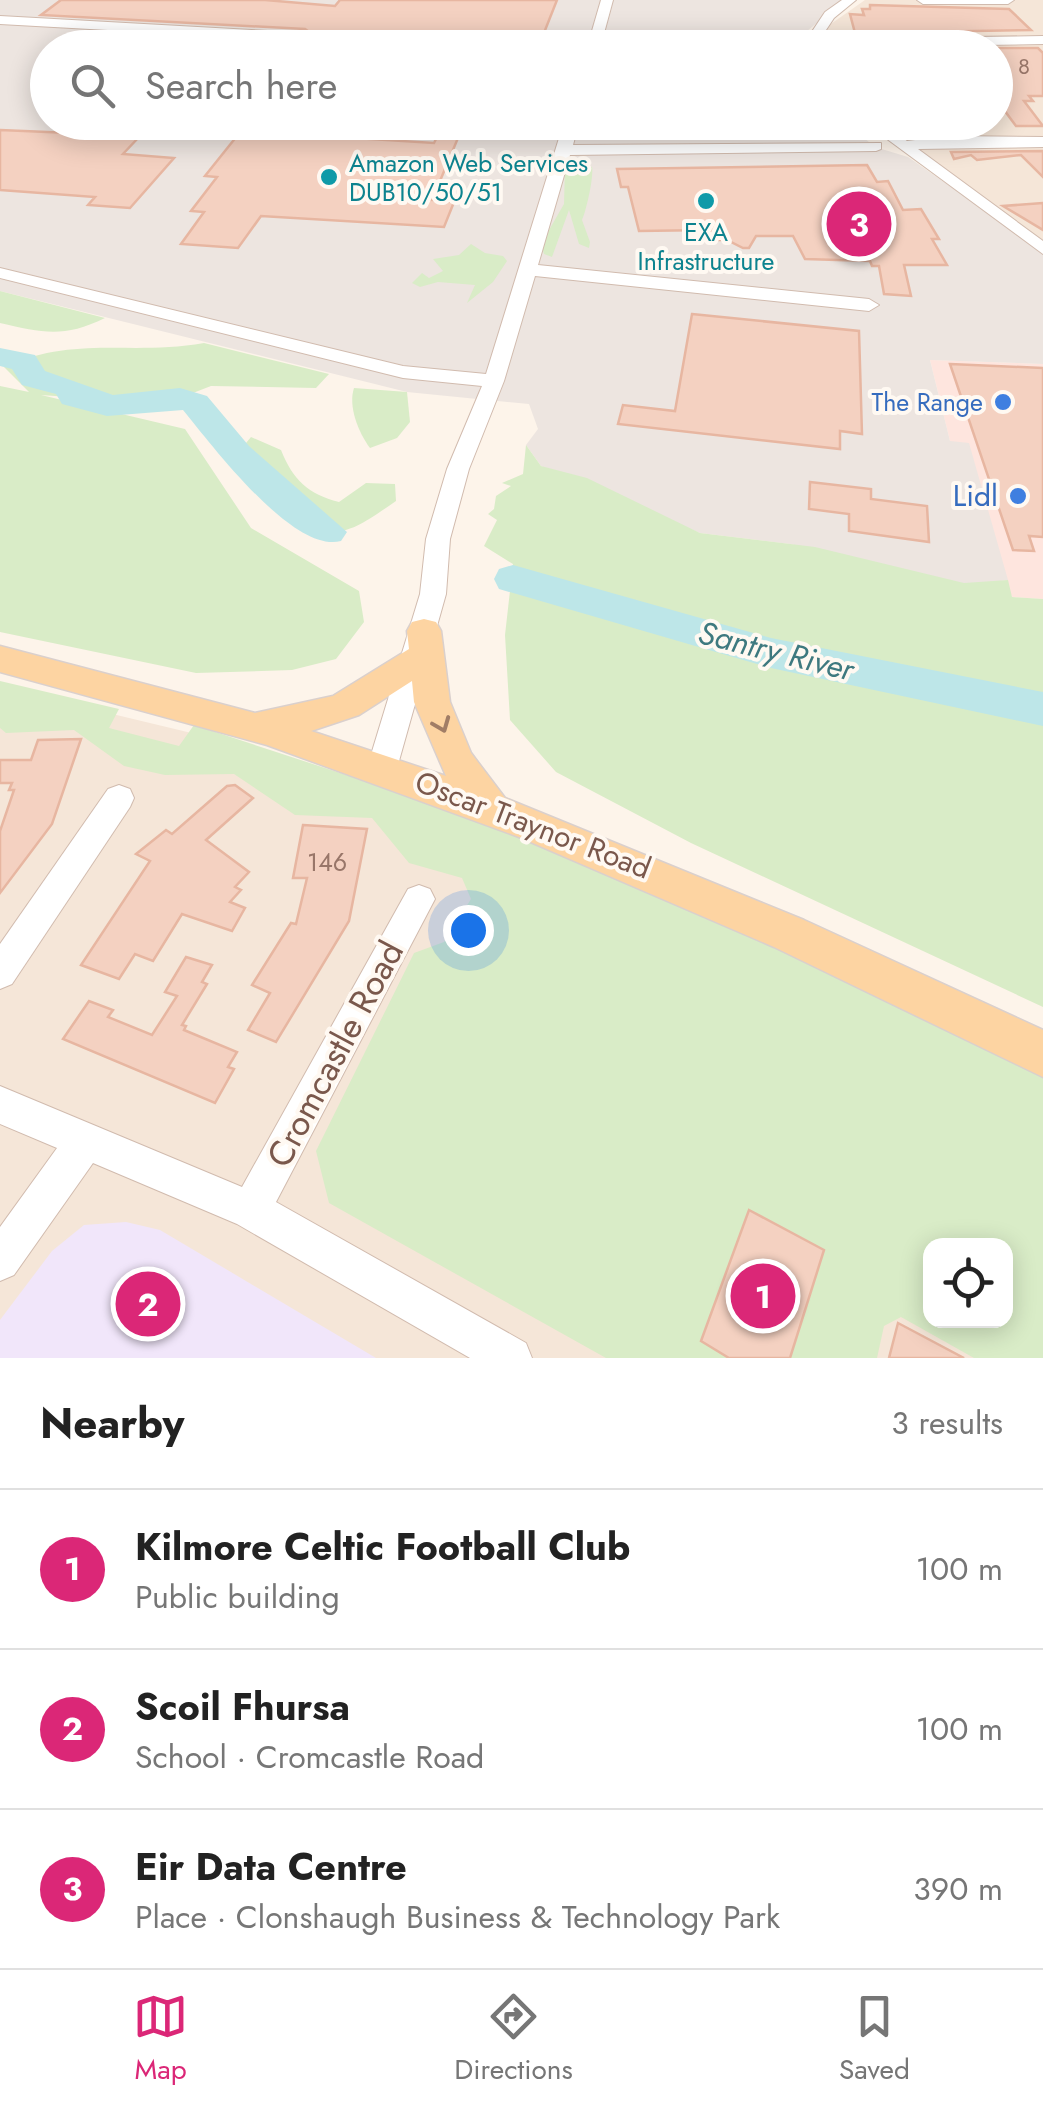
<!DOCTYPE html>
<meta charset="utf-8">
<style>
:root{--surface:#fff;--page:#f2f2f2;--text:#222;--muted:#767676;--line:#e0e0e0;--accent:#db2777}
body{margin:0;font-family:Jost,sans-serif;background:var(--page);color:var(--text)}
.controls{position:absolute;right:30px;bottom:30px;display:grid;overflow:hidden;border-radius:20px;box-shadow:0 5px 25px #0003}
.controls button{width:90px;height:90px;display:grid;place-items:center;padding:0;border:0;border-bottom:2px solid var(--line);background:var(--surface);color:var(--text);font:50px sans-serif}
.you{position:absolute;left:468px;top:930px;width:35px;height:35px;margin:-25px;border:8px solid #fff;border-radius:50%;background:#1a73e8;box-shadow:0 0 0 15px #1a73e833}
.badge{display:grid;place-items:center;width:65px;height:65px;border-radius:50%;background:var(--accent);color:#fff;font-size:32px;font-weight:700}
.pin{position:absolute;translate:-50% -50%;border:5px solid #fff;box-shadow:0 2px 10px #0006}
.list{margin:0;padding:0;list-style:none}
h2{display:flex;justify-content:space-between;align-items:center;height:130px;margin:0;padding:0 40px;font-size:42px}
h2 small{font-size:32px;font-weight:400;color:var(--muted)}
.list li{display:grid;grid-template-columns:65px 1fr auto;gap:30px;align-items:center;box-sizing:border-box;height:160px;padding:0 40px;border-top:2px solid var(--line)}
.list b{display:block;font-size:38px;white-space:nowrap}
.list p{margin:0;font-size:32px;white-space:nowrap;color:var(--muted)}
.list em{font-size:32px;font-style:normal;color:var(--muted)}
.icon{flex:none;width:55px;height:55px;fill:none;stroke:currentColor;stroke-width:2;stroke-linecap:round;stroke-linejoin:round}
.map{position:relative;flex:none;width:1043px;height:1358px;overflow:hidden}
.search{position:absolute;background:var(--surface);box-shadow:0 5px 25px #0003;left:30px;right:30px;top:30px;height:110px;display:flex;align-items:center;gap:25px;box-sizing:border-box;padding:0 35px;border-radius:55px;color:var(--muted);font-size:38px}
.sheet{height:610px;background:var(--surface)}
nav{display:flex;justify-content:space-around;align-items:center;box-sizing:border-box;height:140px;border-top:2px solid var(--line);background:var(--surface);font-size:28px;color:var(--muted)}
nav a{display:grid;justify-items:center;gap:5px}
nav .on{color:var(--accent)}
.map>svg:first-child{display:block}
</style>
<div class="map">
<svg width="1043" height="1358" viewBox="0 0 1043 1358">
<rect width="100%" height="100%" fill="#fdf4ea"/>
<g fill="#f5e6d8" fill-rule="evenodd">
<polygon points="865,0 1043,0 1043,246 882,123 996,122 996,48 811,48 818,33"/>
<path d="M0,687L204,736L1043,1098V1358H0ZM930,1246H1006V1320H930Z"/>
</g>
<polygon fill="#fee5de" points="930,360 1043,364 1043,599 1012,597 950,441"/>
<polygon fill="#ede5e0" points="0,0 844,0 806,32 799,47 48,48 48,122 846,123 875,147 908,157 1043,251 1043,364 930,360 950,441 969,443 1008,580 970,585 790,544 700,533 541,466 526,445 538,429 529,404 407,392 0,291"/>
<polygon fill="#f1e6fa" points="126,1222 160,1230 376,1358 0,1358 0,1320 52,1251 84,1225"/>
<g fill="#d9ecc7" fill-rule="evenodd">
<path d="M572,160L592,167C594,177 586,212 582,220L590,242L589,248L579,244L569,210L552,257L544,254L541,244L564,204L565,166Z"/>
<polygon points="471,244 485,253 503,256 507,261 493,282 467,303 475,285 438,282 420,287 412,283 422,273 429,278 443,271 433,259 459,255"/>
<path d="M0,291L105,318C64,338 43,333 0,323Z"/>
<path d="M204,343L329,374L316,388L211,386L180,398L107,406L97,399L41,395L185,429L251,528L359,591L364,622L336,659L292,670L196,673L0,632V386L29,392L4,367C76,335 132,356 204,343Z"/>
<path d="M354,388L407,392L410,422L397,438L370,448C358,432 348,406 354,388Z"/>
<path d="M251,437L281,450C293,480 308,494 339,502L366,483L395,484L396,501C344,537 338,541 281,513L275,488L237,454Z"/>
<polygon points="526,445 541,466 587,478 700,533 815,547 964,583 1008,580 1012,597 1043,599 1043,1007 691,843 556,772 510,720 505,635 513,564 484,546 497,520 488,514 494,509 496,496 511,486 502,483 523,474"/>
<path d="M0,681L119,709L109,728L179,746L194,725L447,808L634,879L1043,1074V1358H974L901,1317L884,1326L877,1358H606L329,1203L316,1151L414,953L444,942L471,899L462,878L409,863L372,818L295,815L234,774L165,775L124,766L74,730L6,733L0,728ZM930,1246H1006V1320H930Z"/>
</g>
<g fill="none" stroke-linecap="round" stroke-linejoin="round">
<g fill="#bde6e8" fill-rule="evenodd">
<path d="M0,348L35,355L45,371L113,395L180,388L207,396L249,446L347,532L341,541C293,554 212,445 183,410L107,416L62,404L56,394L22,385L12,369L0,366Z"/>
<polygon points="513,565 771,638 1043,692 1043,726 771,668 499,589 494,579 499,569"/>
</g>
</g>
<g fill="#f4d1c1" stroke="#e7b6a1" stroke-width="2.5">
<polygon points="61,0 265,0 335,6 340,0 557,0 538,48 171,48 181,38 305,45 315,36 305,29 41,15"/>
<polygon points="870,5 1009,9 1031,30 855,33 850,14 864,15 862,9 870,9"/>
<polygon points="996,48 1038,48 1043,53 1043,96 1029,96 1033,101 1024,101 1043,126 1016,126 996,99 996,83 1010,83 996,63"/>
<polygon points="0,130 140,136 123,154 174,158 130,208 88,205 95,197 0,190"/>
<polygon points="241,131 434,143 437,137 458,138 432,200 454,202 444,227 261,216 238,248 181,244 204,212 191,211 217,177 205,176"/>
<polygon points="1043,151 1043,177 1021,155 977,160 971,155 954,159 951,152"/>
<polygon points="867,165 877,182 888,181 903,210 921,209 939,239 932,239 947,265 904,265 911,296 884,294 879,266 872,266 870,261 805,259 793,236 756,236 749,248 743,248 727,240 713,240 710,230 639,231 628,187 621,187 617,169"/>
<polygon points="1043,203 1043,230 1003,206"/>
<polygon points="692,314 859,331 862,434 840,431 840,449 618,424 623,405 675,411"/>
<polygon points="950,364 1043,368 1043,537 1029,536 1034,551 1013,550"/>
<polygon points="810,482 871,489 871,499 927,506 929,542 849,531 849,514 809,509"/>
<polygon points="81,739 52,824 0,893 0,831 14,790 9,790 12,783 0,783 0,760 31,760 38,740"/>
<polygon points="235,785 253,798 206,840 249,872 235,887 241,890 230,902 245,908 232,931 182,914 153,961 135,954 119,979 81,965 150,861 136,854 166,830 172,834 227,786"/>
<polygon points="303,825 367,829 349,921 276,1042 248,1030 270,993 252,985 291,923 296,924 307,878 293,878"/>
<polygon points="186,957 212,965 202,982 207,984 182,1025 186,1026 184,1030 237,1052 228,1067 234,1069 215,1103 63,1039 89,1001 113,1010 108,1017 152,1035 177,996 165,992"/>
<polygon points="749,1210 824,1250 790,1358 729,1358 701,1341"/>
<polygon points="898,1323 964,1358 889,1358"/>
</g>
<g fill="none" stroke-linecap="round" stroke-linejoin="round">
<defs>
<g id="minor">
<polygon points="601,0 613,0 600,48 587,48"/>
<polygon points="842,0 856,0 834,18 814,48 801,48 825,12"/>
<polygon points="917,0 1014,0 1008,4 923,4"/>
<polygon points="0,16 305,33 311,37 305,41 0,24"/>
<polygon points="1043,36 1043,44 843,47 836,43 843,39"/>
<polygon points="564,122 579,122 573,145 881,143 881,149 876,151 570,155 538,265 869,299 879,305 869,311 535,276 504,381 469,469 450,539 446,594 397,768 392,776 382,780 372,776 367,768 420,594 426,539 447,469 482,386 403,378 0,278 0,268 403,366 486,374"/>
<polygon points="864,122 881,122 907,141 948,136 1043,137 1043,147 918,149 1043,241 1043,254"/>
<polygon points="119,785 130,789 134,798 130,807 12,984 0,989 0,944 108,789"/>
<polygon points="419,885 430,889 435,899 276,1202 526,1343 532,1358 470,1358 237,1224 93,1163 14,1275 0,1281 0,1227 57,1148 0,1124 0,1086 242,1187 408,889"/>
</g>
<path id="major" d="M424,619L436,622L441,631L450,702L471,753L505,798L804,920L1043,1030V1077L774,947L519,837L267,745L0,672V646L255,713L333,696L409,649L407,631L412,622ZM412,681L414,702L446,776L311,731L359,715Z"/>
</defs>
<use href="#minor" stroke="#d1bbae" stroke-width="2"/>
<use href="#major" stroke="#dad0cd" stroke-width="3"/>
<use href="#minor" fill="#fff" fill-rule="evenodd"/>
<use href="#major" fill="#fdd4a2" fill-rule="evenodd"/>
</g>
<defs><path id="oneway-chevron" d="M-2-3.5L2.5 0L-2 3.5" fill="none" stroke-width="1.6" stroke-linecap="round" stroke-linejoin="round" transform="scale(2.5)"/></defs>
<use stroke="#a17d66" href="#oneway-chevron" transform="translate(442 725) rotate(68)"/>
<g fill="#0f9aa8" stroke="#fff9f2" stroke-width="4">
<circle cx="329" cy="177" r="10"/>
<circle cx="706" cy="201" r="10"/>
</g>
<g fill="#3f7fe0" stroke="#fff9f2" stroke-width="4">
<circle cx="1003" cy="402" r="10"/>
<circle cx="1018" cy="496" r="10"/>
</g>
<g text-anchor="middle" stroke-width="8" stroke-linejoin="round" paint-order="stroke">
<g font-size="22" fill="#987669">
<text x="1024" y="74">8</text>
</g>
<g font-size="25" fill="#0d838f" stroke="#fff9f2" text-anchor="start">
<text x="349" y="172">Amazon Web Services<tspan x="349" dy="29">DUB10/50/51</tspan></text>
<text x="706" y="241" text-anchor="middle">EXA<tspan x="706" dy="29">Infrastructure</tspan></text>
</g>
<g font-size="25" fill="#366cbe" stroke="#fff9f2" text-anchor="end">
<text x="983" y="411">The Range</text>
</g>
<g font-size="25" fill="#987669">
<text x="327" y="871">146</text>
</g>
<g font-size="30" fill="#366cbe" stroke="#fff9f2" text-anchor="end">
<text x="998" y="506">Lidl</text>
</g>
<g font-size="30" fill="#7a584c" stroke="#fff9f2">
<text transform="translate(533 825) rotate(21)" y="10">Oscar Traynor Road</text>
</g>
<g font-size="32" font-style="italic" fill="#3e797f" stroke="#fff9f2">
<text transform="translate(776 651) rotate(14)" y="11">Santry River</text>
</g>
<g font-size="35" fill="#7a584c" stroke="#fff9f2">
<text transform="translate(335 1054) rotate(-62)" y="12">Cromcastle Road</text>
</g>
</g>
</svg>
<div class="controls">
<button><svg class="icon" aria-label="locate" viewBox="0 0 24 24"><circle cx="12" cy="12" r="6"/><path d="M12 2v4M12 18v4M2 12h4M18 12h4"/></svg></button>
</div>
<div class="you"></div>
<div class="pin badge" style="left:763px;top:1296px">1</div>
<div class="pin badge" style="left:148px;top:1304px">2</div>
<div class="pin badge" style="left:859px;top:224px">3</div>
<div class="search"><svg class="icon" aria-label="search" viewBox="0 0 24 24"><circle cx="10" cy="10" r="6"/><path d="M15 15l6 6"/></svg>Search here</div>
</div>
<section class="sheet">
<h2>Nearby<small>3 results</small></h2>
<ul class="list">
<li><span class="badge">1</span><div><b>Kilmore Celtic Football Club</b><p>Public building</p></div><em>100 m</em></li>
<li><span class="badge">2</span><div><b>Scoil Fhursa</b><p>School · Cromcastle Road</p></div><em>100 m</em></li>
<li><span class="badge">3</span><div><b>Eir Data Centre</b><p>Place · Clonshaugh Business &amp; Technology Park</p></div><em>390 m</em></li>
</ul>
</section>
<nav>
<a class="on"><svg class="icon" aria-label="map" viewBox="0 0 24 24"><path d="M3 6l6-2 6 2 6-2v14l-6 2-6-2-6 2zM9 4v14M15 6v14"/></svg>Map</a>
<a><svg class="icon" aria-label="directions" viewBox="0 0 24 24"><path d="M12 3l9 9-9 9-9-9zM9 14v-3h6M13 9l2 2-2 2"/></svg>Directions</a>
<a><svg class="icon" aria-label="saved" viewBox="0 0 24 24"><path d="M7 4h10v16l-5-4-5 4z"/></svg>Saved</a>
</nav>
